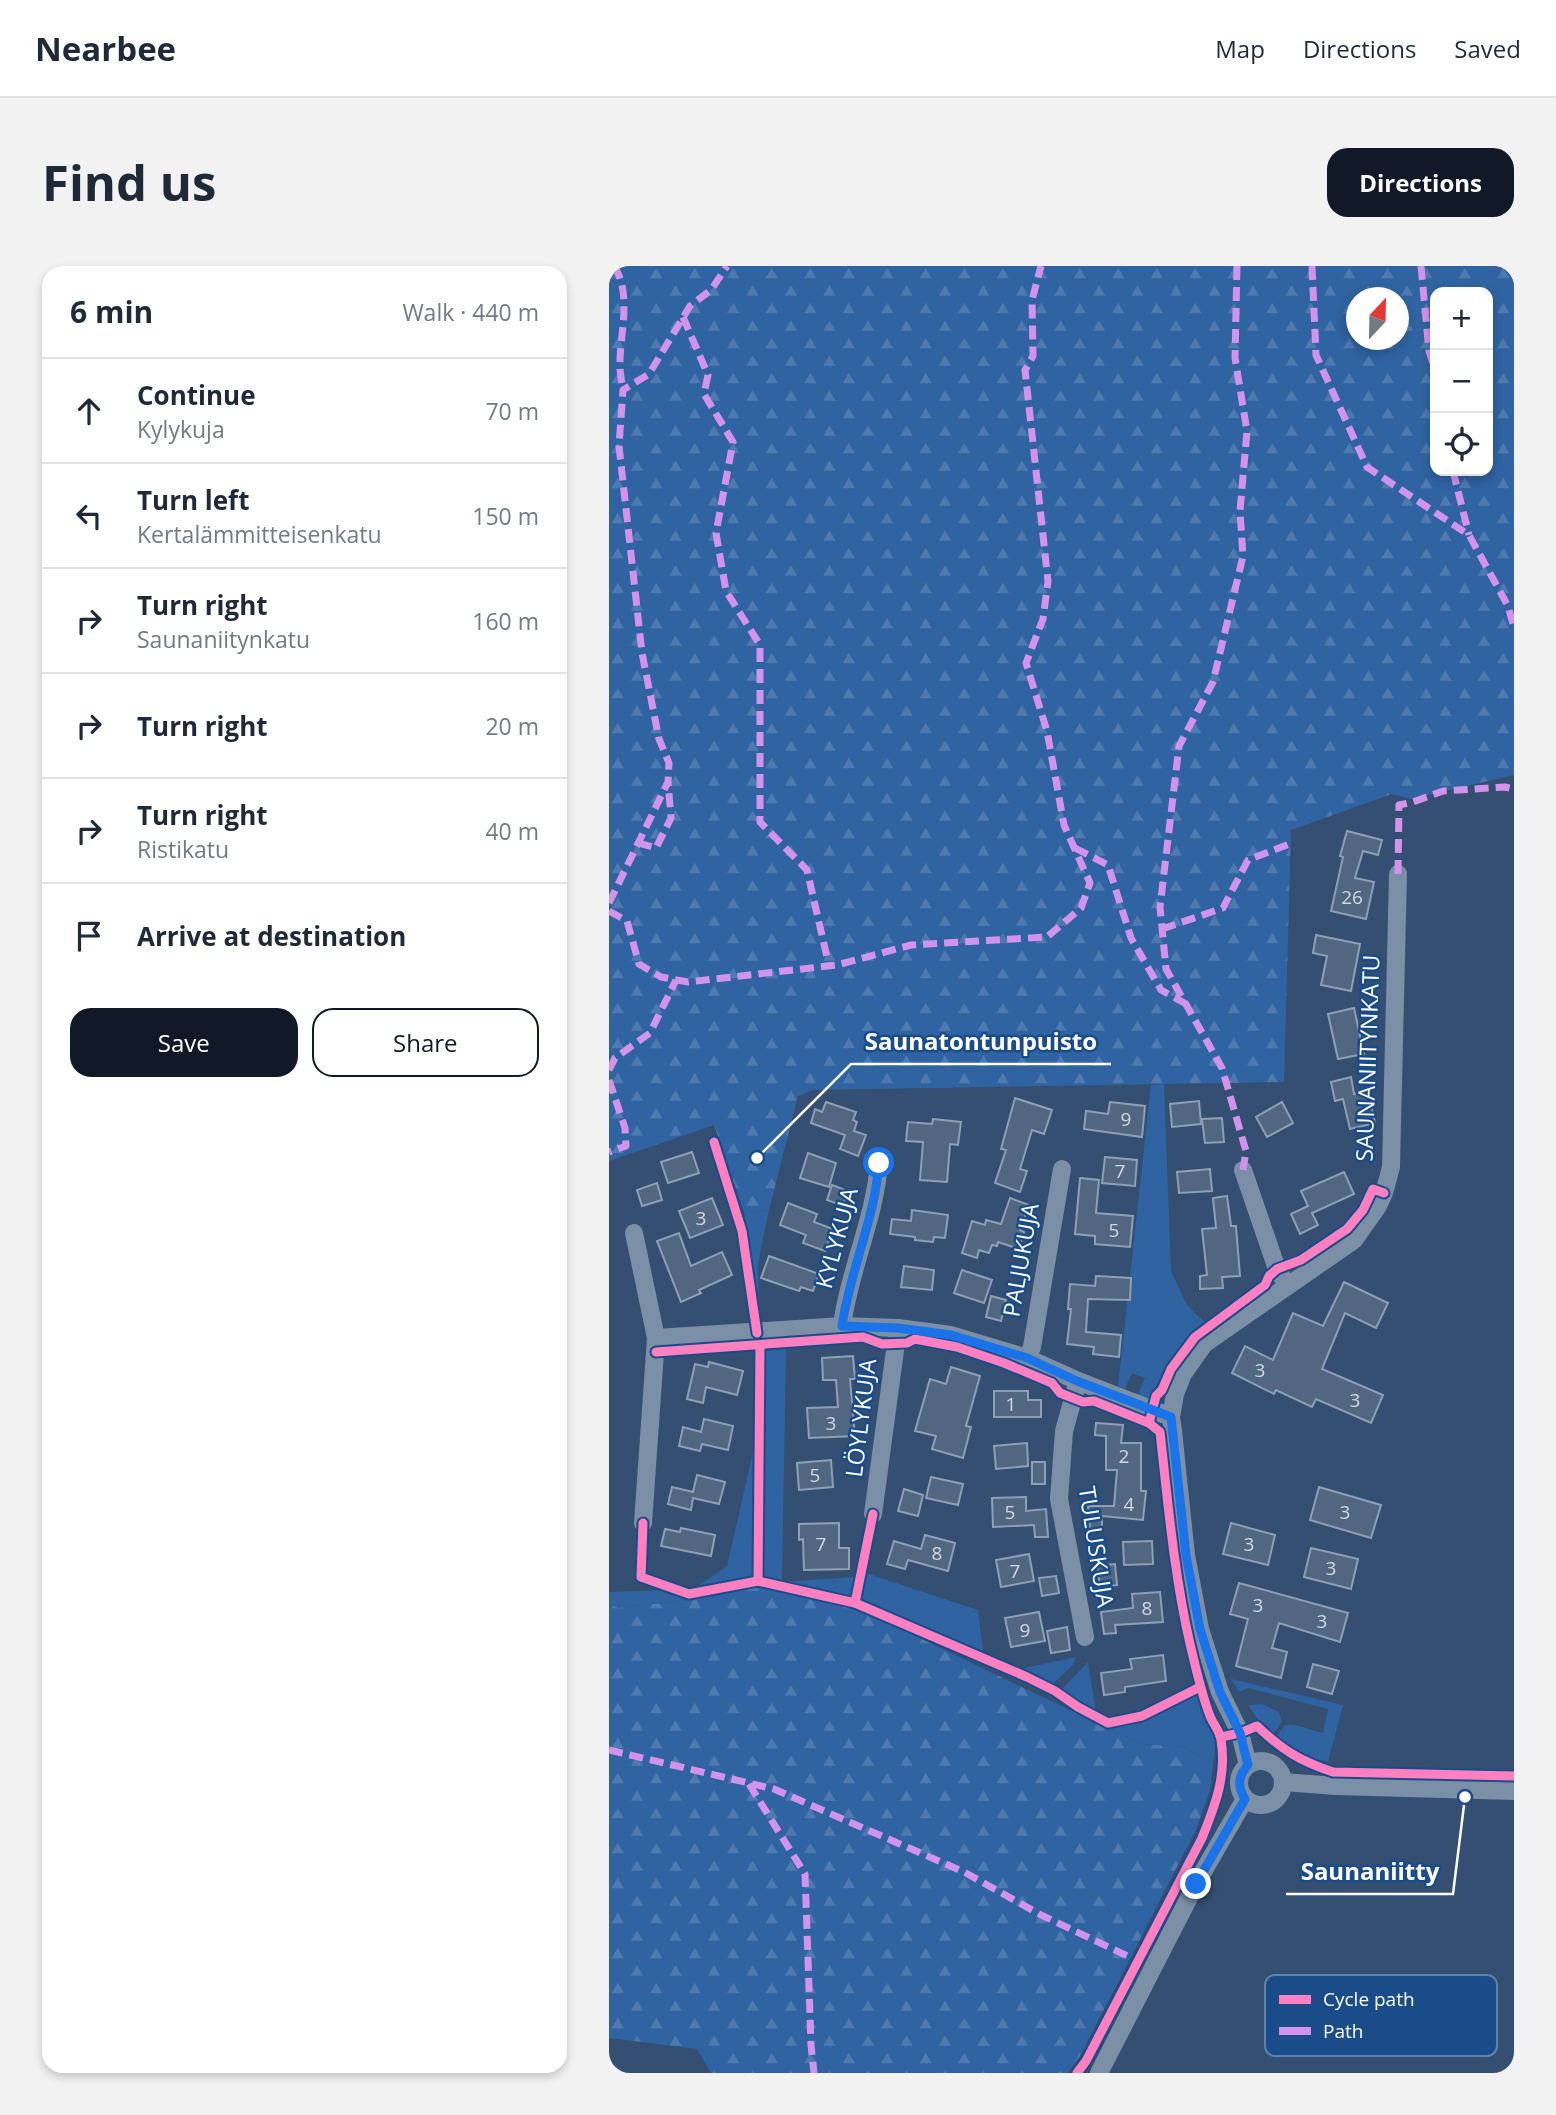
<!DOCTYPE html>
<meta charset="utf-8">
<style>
:root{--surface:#fff;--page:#f2f2f3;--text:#1f2937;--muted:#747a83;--line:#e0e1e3;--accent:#111827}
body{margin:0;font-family:"Open Sans",sans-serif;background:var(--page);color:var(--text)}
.controls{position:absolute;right:21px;top:21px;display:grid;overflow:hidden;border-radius:14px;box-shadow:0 4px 10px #0003}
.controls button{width:63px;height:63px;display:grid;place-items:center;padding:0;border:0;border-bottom:2px solid var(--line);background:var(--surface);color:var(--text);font:35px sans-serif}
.compass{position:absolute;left:737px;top:21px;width:63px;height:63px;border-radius:50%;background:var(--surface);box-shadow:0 4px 10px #0003;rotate:22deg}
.stop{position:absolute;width:21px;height:21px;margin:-16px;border:5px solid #1a73e8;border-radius:50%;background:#fff}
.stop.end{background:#1a73e8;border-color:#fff;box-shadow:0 2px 7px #0008}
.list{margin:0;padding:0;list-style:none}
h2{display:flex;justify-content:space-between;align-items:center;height:91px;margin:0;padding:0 28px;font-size:30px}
h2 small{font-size:23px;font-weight:400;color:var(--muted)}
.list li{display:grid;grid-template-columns:46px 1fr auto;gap:21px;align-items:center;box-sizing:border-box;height:105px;padding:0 28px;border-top:2px solid var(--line)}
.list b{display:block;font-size:26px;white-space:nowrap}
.list p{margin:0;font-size:23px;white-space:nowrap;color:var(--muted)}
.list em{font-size:23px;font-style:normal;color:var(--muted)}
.actions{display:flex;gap:14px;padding:21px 28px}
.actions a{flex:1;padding:16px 0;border:2px solid var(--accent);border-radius:21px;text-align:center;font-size:24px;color:var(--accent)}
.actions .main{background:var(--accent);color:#fff}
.icon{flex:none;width:38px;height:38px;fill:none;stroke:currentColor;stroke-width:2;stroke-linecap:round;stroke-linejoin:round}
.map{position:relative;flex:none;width:905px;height:1807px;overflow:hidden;border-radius:21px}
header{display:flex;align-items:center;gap:42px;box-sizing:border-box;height:98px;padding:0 35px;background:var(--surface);border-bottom:2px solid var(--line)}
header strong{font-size:33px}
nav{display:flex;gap:38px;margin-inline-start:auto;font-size:24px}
.intro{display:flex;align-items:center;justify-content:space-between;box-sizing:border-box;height:168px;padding:0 42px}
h1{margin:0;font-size:49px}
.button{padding:18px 32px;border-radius:21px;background:var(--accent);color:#fff;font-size:24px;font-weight:700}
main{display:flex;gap:42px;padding:0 42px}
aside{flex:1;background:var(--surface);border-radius:21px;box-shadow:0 4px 10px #0003}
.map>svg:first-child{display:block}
</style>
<header>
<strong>Nearbee</strong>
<nav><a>Map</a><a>Directions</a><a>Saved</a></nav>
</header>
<div class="intro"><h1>Find us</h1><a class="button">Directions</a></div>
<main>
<aside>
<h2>6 min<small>Walk · 440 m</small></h2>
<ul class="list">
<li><svg class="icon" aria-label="ahead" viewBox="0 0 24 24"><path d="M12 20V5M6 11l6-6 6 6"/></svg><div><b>Continue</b><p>Kylykuja</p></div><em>70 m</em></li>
<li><svg class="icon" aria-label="left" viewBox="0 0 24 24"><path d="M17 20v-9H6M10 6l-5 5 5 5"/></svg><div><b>Turn left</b><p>Kertalämmitteisenkatu</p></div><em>150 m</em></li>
<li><svg class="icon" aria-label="right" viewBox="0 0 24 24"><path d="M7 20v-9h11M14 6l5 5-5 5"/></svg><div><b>Turn right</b><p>Saunaniitynkatu</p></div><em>160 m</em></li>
<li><svg class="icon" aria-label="right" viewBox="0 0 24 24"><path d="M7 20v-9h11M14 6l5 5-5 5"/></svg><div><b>Turn right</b></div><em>20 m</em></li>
<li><svg class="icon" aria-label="right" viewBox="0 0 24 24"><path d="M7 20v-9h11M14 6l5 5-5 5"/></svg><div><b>Turn right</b><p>Ristikatu</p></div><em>40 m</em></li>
<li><svg class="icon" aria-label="arrive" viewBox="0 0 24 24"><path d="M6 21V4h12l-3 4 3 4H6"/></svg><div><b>Arrive at destination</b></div></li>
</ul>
<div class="actions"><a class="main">Save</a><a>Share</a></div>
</aside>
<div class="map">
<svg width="905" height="1807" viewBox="0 0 905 1807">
<defs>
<pattern id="forest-firs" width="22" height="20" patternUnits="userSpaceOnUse" patternTransform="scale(1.75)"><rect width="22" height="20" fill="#2f63a1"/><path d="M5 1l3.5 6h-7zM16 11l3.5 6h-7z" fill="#4e7aaf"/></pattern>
</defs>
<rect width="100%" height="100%" fill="#344f71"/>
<g fill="#2f63a1">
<path d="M555,818L562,1005L578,1039L595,1056C569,1075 555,1107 539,1135L528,1131L536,1112L523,1107L516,1123L509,1120L542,819Z"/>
<polygon points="160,944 149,998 150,1048 135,946"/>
<polygon points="177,1083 173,1316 246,1311 242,1330 153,1312 155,1085"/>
<polygon points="147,1173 144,1310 83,1324 118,1300"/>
<polygon points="257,1307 369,1344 374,1387 252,1332"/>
<polygon points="57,1324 80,1334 9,1342 0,1337 0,1326"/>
<polygon points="467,1391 464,1399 445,1417 411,1403"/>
<polygon points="479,1396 487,1447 452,1424"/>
<path d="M622,1413L734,1439L719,1496L702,1492L667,1471L676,1459C689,1457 701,1464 714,1467L719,1443L639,1422L630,1426Z"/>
<polygon points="588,1428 607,1472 601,1524 592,1492 576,1481 532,1478 500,1463 534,1454"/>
<polygon points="653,1438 670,1446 673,1456 664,1468 651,1457 639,1439"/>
</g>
<g fill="url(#forest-firs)" fill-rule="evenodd">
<path d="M0,0H905V509L802,533L783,528L682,564L675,816L204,824L189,830L160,944L135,946L105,859L0,895ZM826,26H879V205H826ZM748,32H790V74H748Z"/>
<polygon points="147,1320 252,1344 532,1478 576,1481 592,1492 601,1524 587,1564 471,1790 458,1807 102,1807 88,1783 0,1772 0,1337 9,1342 80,1334"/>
</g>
<g fill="#516681" stroke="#8f9fb4" stroke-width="2">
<polygon points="738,565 773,574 769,589 754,585 746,612 765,616 757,653 722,645 734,591 731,590"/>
<polygon points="707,669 751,678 742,725 712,719 718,690 704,687"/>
<polygon points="745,742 755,788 729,793 719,748"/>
<polygon points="742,811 745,828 759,825 766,857 741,863 734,833 726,835 722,816"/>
<polygon points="406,832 443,844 435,868 423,864 411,903 418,905 411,926 386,917 397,884 392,883"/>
<polygon points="590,835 592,858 563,861 561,838"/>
<polygon points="217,836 247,846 244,854 248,856 245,865 257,869 249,890 231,883 236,869 202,857 206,843 213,846"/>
<polygon points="501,836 536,840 533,871 475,863 477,845 499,848"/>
<polygon points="673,836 684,857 658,871 647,851"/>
<polygon points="613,852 615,876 596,877 593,853"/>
<polygon points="324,853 352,856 349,879 341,878 338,916 311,914 314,876 297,875 299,856 323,858"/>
<polygon points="83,886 90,907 59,917 52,896"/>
<polygon points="199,887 227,897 220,921 191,912"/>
<polygon points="496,891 528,894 526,920 493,917"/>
<polygon points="601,903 603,925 570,927 568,906"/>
<polygon points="735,906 745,928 703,947 709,959 691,968 682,948 699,940 692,925"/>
<polygon points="471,912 490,914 487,947 524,950 521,981 486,978 486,970 466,968"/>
<polygon points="48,917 53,934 33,940 28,924"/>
<polygon points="223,919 239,925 234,940 218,934"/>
<polygon points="618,930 622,960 627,960 631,1010 613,1011 614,1022 591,1023 591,1010 598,1009 593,963 607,962 604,932"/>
<polygon points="103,932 114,959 81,972 70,945"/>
<polygon points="401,932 420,939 411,964 415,966 410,983 389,976 388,980 383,979 380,987 370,984 368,992 353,987 363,955 376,959 377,954 392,958"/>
<polygon points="179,937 208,948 205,956 224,963 216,985 194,977 197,969 171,959"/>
<polygon points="303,944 339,949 336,972 325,971 324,976 306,974 306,971 281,968 283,953 302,955"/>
<polygon points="70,967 82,1000 113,986 123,1009 90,1024 92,1027 72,1036 48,975"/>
<polygon points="160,990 210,1008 204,1025 192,1021 190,1025 152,1012"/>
<polygon points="295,1000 325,1004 323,1024 292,1021"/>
<polygon points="353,1004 383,1014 375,1037 345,1027"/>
<polygon points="487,1010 522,1012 521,1034 479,1033 477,1066 512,1069 510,1091 484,1088 485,1081 458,1078 462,1043 459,1043 461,1018 486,1020"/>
<polygon points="735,1016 779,1037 767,1062 736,1047 713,1103 774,1129 762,1157 707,1133 703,1141 667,1124 665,1128 623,1107 636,1080 664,1094 684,1047 714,1060"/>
<polygon points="382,1030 397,1034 392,1055 377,1051"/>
<polygon points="244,1090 246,1113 241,1113 246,1170 200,1172 198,1142 229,1141 227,1114 214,1114 213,1092"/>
<polygon points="100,1096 134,1105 128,1129 97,1121 94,1137 78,1133 86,1098 99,1101"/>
<polygon points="342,1101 371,1110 357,1160 362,1161 354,1192 323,1183 327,1170 306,1165 321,1113 337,1118"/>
<polygon points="385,1125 419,1125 419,1134 432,1134 432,1151 385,1151"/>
<polygon points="95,1153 124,1160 119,1184 93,1178 91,1185 70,1180 74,1161 92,1166"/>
<polygon points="487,1157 514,1159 512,1177 532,1177 532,1225 537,1225 534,1254 493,1250 493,1263 481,1263 479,1240 505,1240 508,1204 497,1204 497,1170 486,1169"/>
<polygon points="418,1177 419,1200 387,1203 385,1180"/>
<polygon points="222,1194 224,1221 190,1224 188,1197"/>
<rect x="423" y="1196" width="13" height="22"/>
<polygon points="88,1209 116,1216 110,1238 84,1232 82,1244 59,1238 63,1221 84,1226"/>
<polygon points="322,1211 354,1218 349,1239 317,1232"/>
<polygon points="710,1221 772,1239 762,1272 701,1254"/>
<polygon points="295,1223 314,1229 309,1250 289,1245"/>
<polygon points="417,1231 417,1245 437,1243 439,1271 426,1271 425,1259 384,1261 383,1232"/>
<polygon points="230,1257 230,1282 240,1282 240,1303 195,1304 194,1273 190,1274 190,1258"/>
<polygon points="622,1257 666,1269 659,1299 614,1288"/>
<polygon points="72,1262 106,1269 102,1290 52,1280 56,1263 71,1266"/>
<polygon points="316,1269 346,1277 339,1305 299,1294 296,1303 278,1298 285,1275 312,1283"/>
<polygon points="543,1275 544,1298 515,1299 514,1276"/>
<polygon points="702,1282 749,1293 742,1323 695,1311"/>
<polygon points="420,1288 425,1315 392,1321 387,1294"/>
<polygon points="506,1298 508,1319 491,1321 488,1300"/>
<polygon points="447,1310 450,1327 433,1330 430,1312"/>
<polygon points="630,1317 739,1347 731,1376 670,1357 663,1382 678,1386 672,1412 627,1400 639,1353 621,1348"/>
<polygon points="551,1326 554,1356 506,1359 507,1367 495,1368 492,1346 524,1342 523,1328"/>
<polygon points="430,1346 436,1375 402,1381 396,1352"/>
<polygon points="458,1361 461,1384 442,1387 438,1365"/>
<polygon points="554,1389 557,1415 516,1421 516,1426 495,1429 492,1407 523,1403 521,1393"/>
<polygon points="704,1398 730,1405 723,1428 698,1421"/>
</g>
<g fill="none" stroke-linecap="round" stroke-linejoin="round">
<g stroke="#7b8fa6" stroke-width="18">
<polyline points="634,904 668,1003 679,1020"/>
<polyline points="25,967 47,1072 34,1257"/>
<path d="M233,1060C240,1005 266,952 270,897"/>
<polyline points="47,1072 233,1060 289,1062 342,1069 418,1092 469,1115 562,1151"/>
<polyline points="418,1092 423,1081 453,903"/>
<polyline points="469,1115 455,1165 450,1233 476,1371"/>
<polyline points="264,1248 289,1062"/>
<circle cx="652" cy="1517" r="22"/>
<polyline points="639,1499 631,1467 611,1426 591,1363 577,1289 564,1165 562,1151 566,1128 574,1108 595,1078 745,974 769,940 775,927 782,901 789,608"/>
<polyline points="674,1516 727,1520 905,1525"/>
<polyline points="490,1807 587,1618 636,1533"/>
</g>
<g stroke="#d193ec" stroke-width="7" stroke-dasharray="14 7" stroke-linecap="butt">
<path d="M5,0C24,29 10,69 11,101C11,108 13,116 14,124"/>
<polyline points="628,0 626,92 638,165 631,245 634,290 604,416 570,480 551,641 557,703 613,802 637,885 634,904"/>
<polyline points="703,0 707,89 758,201 860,269 899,340 905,362"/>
<polyline points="812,0 820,85 826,104"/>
<polyline points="74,51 99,109 95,128 124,176 107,267 117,325 151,379 151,556 198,604 220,700"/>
<polyline points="844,205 860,269"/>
<polyline points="29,577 47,582 62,552 59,516"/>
<polyline points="466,582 499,599 522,672 552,724 577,738"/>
<polyline points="789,608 790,539 804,536 834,525 896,521 905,523"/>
<polyline points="0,637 59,516 60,497 50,473 33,387 10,180 14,124 40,108 81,40 102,24 118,0"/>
<polyline points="0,645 18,655 30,698 52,711 79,716 228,699 302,679 438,671 472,642 481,617 455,559 438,465 417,397 434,353 439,315 416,104 424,90 423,34 432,0"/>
<polyline points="553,663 614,642 639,594 683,577"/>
<polyline points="0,804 6,792 41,767 67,714"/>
<polyline points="0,814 16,862 17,880 0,886"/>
<polyline points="0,1484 165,1523 355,1606 432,1649 529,1695"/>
<polyline points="140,1518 196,1608 202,1779 205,1807"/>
</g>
<defs>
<g id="cycleway">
<polyline points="105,876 133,965 148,1067"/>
<polyline points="47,1086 254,1071 273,1078 298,1077 306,1073 348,1081 395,1097 443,1117 451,1127 474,1136 485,1135 540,1157"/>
<polyline points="34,1257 32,1311 80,1328 149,1315 246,1337 418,1411 446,1425 469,1441 499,1457 533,1450 591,1421"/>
<polyline points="149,1315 151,1079"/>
<polyline points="246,1337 264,1248"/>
<path d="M612,1471L631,1467L648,1460C673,1484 691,1495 724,1506L905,1510"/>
<path d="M468,1807L477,1795L593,1572C606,1540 618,1509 612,1474C611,1465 604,1458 601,1450C592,1427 587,1402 581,1378C565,1308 559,1237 551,1166L540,1157L547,1130L553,1124L562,1103L586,1071L656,1019L660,1010L668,1003L692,994L738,963L754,944L764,923L775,927"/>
</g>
</defs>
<use href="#cycleway" stroke="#1b4c8a" stroke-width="13"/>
<use href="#cycleway" stroke="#ff80c0" stroke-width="9"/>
</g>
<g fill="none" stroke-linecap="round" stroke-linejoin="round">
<path stroke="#1a73e8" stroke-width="9" d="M270,897C266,952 241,1005 233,1060L289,1062L342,1069L418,1092L468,1115L562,1151L577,1289L591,1363L611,1426L631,1467L639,1499C629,1510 628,1520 636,1533L587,1618"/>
</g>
<g text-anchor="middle" stroke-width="5" stroke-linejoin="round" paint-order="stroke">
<g font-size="19" fill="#d4d9e0">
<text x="743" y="638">26</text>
<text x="517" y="860">9</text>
<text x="511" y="912">7</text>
<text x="92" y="959">3</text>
<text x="505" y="971">5</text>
<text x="651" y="1111">3</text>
<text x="746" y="1141">3</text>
<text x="402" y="1145">1</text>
<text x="222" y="1164">3</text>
<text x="515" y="1197">2</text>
<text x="206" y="1216">5</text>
<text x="520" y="1245">4</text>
<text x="401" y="1253">5</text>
<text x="736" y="1253">3</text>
<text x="212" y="1285">7</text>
<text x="640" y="1285">3</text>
<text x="328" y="1294">8</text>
<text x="722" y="1309">3</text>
<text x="406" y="1312">7</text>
<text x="649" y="1346">3</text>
<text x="538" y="1349">8</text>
<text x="713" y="1362">3</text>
<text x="416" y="1371">9</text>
</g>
<g font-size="23" fill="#fff" stroke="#1b4c8a">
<text transform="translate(759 792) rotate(-88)" y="8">SAUNANIITYNKATU</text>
<text transform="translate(228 972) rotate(-75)" y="8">KYLYKUJA</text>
<text transform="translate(412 994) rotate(-80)" y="8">PALJUKUJA</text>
<text transform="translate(252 1152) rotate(-83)" y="8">LÖYLYKUJA</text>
<text transform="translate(487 1281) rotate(81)" y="8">TULUSKUJA</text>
</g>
</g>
<rect x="656" y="1709" width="232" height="81" rx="10" fill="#1b4c8a" stroke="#5f82ad" stroke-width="2"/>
<rect x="670" y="1729" width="32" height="9" fill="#ff80c0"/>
<rect x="670" y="1761" width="32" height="8" fill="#d193ec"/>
<g font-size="19" fill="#fff">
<text x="714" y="1740">Cycle path</text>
<text x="714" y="1772">Path</text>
</g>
<path fill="none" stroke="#fff" stroke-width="2.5" d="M148 892L242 798H502M856 1531L844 1628H677"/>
<g fill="#fff" stroke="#1b4c8a" stroke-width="2.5">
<circle cx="148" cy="892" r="7"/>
<circle cx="856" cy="1531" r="7"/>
</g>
<g font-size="24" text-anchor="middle" font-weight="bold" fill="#fff" stroke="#1b4c8a" stroke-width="5" stroke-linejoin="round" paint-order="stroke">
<text x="372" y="784">Saunatontunpuisto</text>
<text x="761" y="1614">Saunaniitty</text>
</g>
</svg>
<div class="controls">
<button>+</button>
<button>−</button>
<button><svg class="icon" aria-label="locate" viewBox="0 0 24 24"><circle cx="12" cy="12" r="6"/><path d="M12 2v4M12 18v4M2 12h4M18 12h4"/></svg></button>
</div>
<svg class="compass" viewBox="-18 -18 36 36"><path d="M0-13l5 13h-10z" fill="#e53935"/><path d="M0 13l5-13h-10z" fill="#747a83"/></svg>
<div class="stop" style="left:270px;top:897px"></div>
<div class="stop end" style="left:587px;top:1618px"></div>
</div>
</main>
